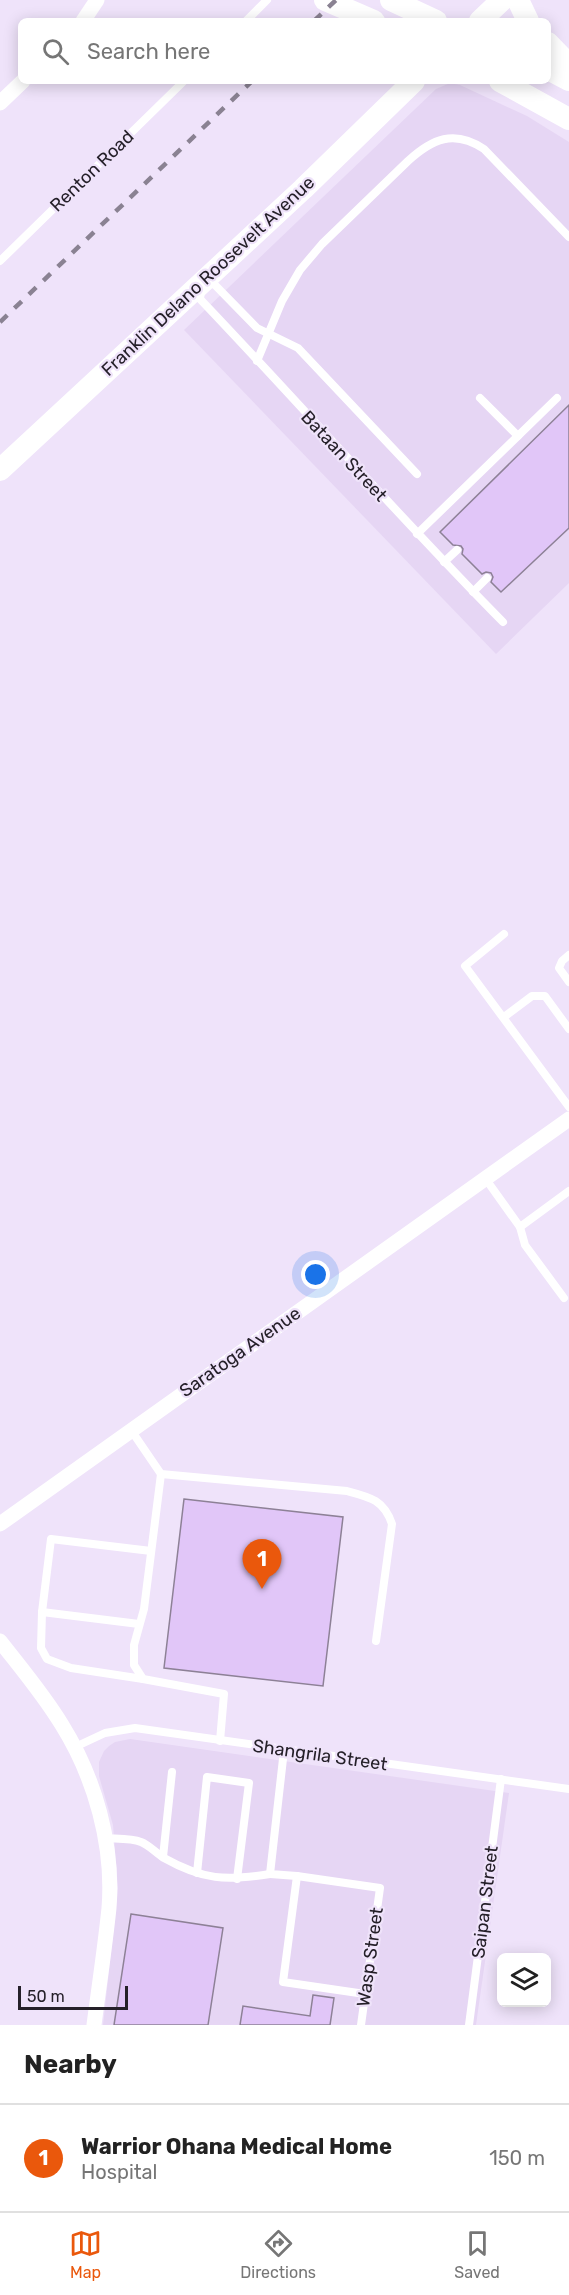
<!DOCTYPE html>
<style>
:root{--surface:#fff;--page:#f2f2f2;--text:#222;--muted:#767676;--line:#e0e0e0;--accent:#ea580c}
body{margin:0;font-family:Rubik,sans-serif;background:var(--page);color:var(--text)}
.controls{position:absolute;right:18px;bottom:18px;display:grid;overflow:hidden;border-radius:9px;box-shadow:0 3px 15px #0003}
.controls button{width:54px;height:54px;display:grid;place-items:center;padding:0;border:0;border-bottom:2px solid var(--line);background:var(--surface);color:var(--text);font:30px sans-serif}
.scale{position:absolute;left:18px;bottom:15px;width:110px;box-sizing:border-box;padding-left:6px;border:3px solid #252029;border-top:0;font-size:16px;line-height:21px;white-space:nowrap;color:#252029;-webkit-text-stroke:4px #efe3fa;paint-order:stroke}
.you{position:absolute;left:316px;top:1275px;width:21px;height:21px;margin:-15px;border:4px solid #fff;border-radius:50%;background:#1a73e8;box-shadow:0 0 0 9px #1a73e833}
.badge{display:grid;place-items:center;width:39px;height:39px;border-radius:50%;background:var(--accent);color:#fff;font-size:20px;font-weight:700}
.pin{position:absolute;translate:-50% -50px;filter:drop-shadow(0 2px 3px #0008)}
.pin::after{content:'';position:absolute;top:32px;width:21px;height:18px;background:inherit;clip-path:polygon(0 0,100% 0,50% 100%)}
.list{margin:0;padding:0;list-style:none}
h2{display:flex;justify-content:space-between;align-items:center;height:78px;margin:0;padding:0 24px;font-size:26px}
h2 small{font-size:20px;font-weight:400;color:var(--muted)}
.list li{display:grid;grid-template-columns:39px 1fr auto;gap:18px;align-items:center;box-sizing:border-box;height:108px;padding:0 24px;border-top:2px solid var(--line)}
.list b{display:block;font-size:22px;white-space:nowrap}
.list p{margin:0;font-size:20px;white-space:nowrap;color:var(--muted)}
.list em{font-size:20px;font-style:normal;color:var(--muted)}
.icon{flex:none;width:33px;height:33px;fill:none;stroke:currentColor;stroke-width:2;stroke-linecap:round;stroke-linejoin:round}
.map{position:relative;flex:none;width:569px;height:2025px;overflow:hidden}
.search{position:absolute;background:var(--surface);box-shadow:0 3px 15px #0003;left:18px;right:18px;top:18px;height:66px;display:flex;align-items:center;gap:15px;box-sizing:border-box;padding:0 21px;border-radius:9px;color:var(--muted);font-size:22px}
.sheet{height:186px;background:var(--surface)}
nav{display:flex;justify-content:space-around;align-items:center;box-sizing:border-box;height:84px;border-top:2px solid var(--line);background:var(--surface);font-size:16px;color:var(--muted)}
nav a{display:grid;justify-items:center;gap:3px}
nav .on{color:var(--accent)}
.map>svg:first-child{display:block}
</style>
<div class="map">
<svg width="569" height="2025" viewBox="0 0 569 2025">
<rect width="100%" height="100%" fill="#efe3fa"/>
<g fill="#e6d6f4">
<polygon points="450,83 460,85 527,116 569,142 569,583 496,654 184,330 436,89"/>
<polygon points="130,1739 509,1793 476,2025 103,2025 118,1889 113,1825 99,1776 99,1762 104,1751 109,1746 115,1742"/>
</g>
<g fill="#e1c6f8" stroke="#8d8196" stroke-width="1.5">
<polygon points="569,405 569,528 501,592 491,582 493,577 491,573 486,572 482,574 462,554 463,549 461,546 453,545 440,532"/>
<polygon points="184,1499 343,1517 323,1686 164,1668"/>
<polygon points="131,1914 223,1928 208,2025 114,2025"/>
<polygon points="313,1995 334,1998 330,2025 240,2025 243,2006 310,2016"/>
</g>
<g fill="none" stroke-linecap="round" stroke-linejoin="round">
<g stroke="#fff" stroke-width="8">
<polyline points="246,21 267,0"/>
<polyline points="0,261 184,81"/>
<polyline points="208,283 215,285 257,328 298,348 417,474"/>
<path d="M201,291L200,299C302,406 399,517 503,622"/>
<path d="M257,361L282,301L300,270L322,244L408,161C432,139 454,129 484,149L569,237"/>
<polyline points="480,398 518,436"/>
<polyline points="417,534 557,398"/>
<polyline points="444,562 457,550"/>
<polyline points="473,592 487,578"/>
<polyline points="504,934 465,966 569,1107"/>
<polyline points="569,955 562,961 559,968 569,982"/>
<polyline points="504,1017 532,996 545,996 569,1029"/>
<polyline points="485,1178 520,1227 569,1191"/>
<polyline points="520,1227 525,1245 564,1298"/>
<path d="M131,1430L161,1474L347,1491C370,1497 384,1500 392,1524L376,1641"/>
<polyline points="161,1474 144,1609 134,1645 134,1665 143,1679 224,1694 220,1741"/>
<polyline points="42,1612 139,1624"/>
<polyline points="143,1679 71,1668 47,1659 41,1648 42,1612 51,1539 151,1551"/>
<polyline points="75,1747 105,1733 135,1728 569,1789"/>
<polyline points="284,1750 270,1874 297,1876 380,1888 361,2025"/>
<path d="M104,1838C115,1839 131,1838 141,1842C149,1845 156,1853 164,1858C203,1880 226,1881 270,1874"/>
<polyline points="163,1857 172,1772"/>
<polyline points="197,1873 207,1777 249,1783 237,1879"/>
<polyline points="297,1876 283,1982 365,1994"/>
<polyline points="469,2025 501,1779"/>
</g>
<g stroke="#fff" stroke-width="15">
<polyline points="83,21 97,0"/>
<polyline points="0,103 23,81"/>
<polyline points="0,1524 569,1119"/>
<path d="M0,1641C21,1668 44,1695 62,1725C95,1778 114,1845 109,1908C105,1947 99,1986 94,2025"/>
</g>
<g stroke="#fff" stroke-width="22">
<polyline points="325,0 374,21"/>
<polyline points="391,0 436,21"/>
<polyline points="518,0 528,21"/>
<polyline points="480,21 502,0"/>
<polyline points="548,43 569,65"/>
<polyline points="548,69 569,80"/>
<polyline points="500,81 569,119"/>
<polyline points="0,470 303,189 414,81"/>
</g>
<g stroke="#8a8292" stroke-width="4.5" stroke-dasharray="10 10" stroke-linecap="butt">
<polyline points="314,21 336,0"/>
<polyline points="0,322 252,81"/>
</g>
</g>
<g text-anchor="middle" stroke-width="4.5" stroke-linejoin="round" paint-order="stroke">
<g font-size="18" fill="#252029" stroke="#efe3fa">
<text transform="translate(92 171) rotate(-44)" y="6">Renton Road</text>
<text transform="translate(208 276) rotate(-43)" y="6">Franklin Delano Roosevelt Avenue</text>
<text transform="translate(344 456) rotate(47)" y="6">Bataan Street</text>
<text transform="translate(240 1352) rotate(-35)" y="6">Saratoga Avenue</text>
<text transform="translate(320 1755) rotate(8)" y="6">Shangrila Street</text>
<text transform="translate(485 1902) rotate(-83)" y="6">Saipan Street</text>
<text transform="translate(370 1957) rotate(-82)" y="6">Wasp Street</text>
</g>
</g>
</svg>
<div class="controls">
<button><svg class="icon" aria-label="layers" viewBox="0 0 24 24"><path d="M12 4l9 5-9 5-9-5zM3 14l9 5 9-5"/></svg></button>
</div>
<div class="scale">50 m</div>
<div class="you"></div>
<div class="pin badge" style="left:262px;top:1589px">1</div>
<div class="search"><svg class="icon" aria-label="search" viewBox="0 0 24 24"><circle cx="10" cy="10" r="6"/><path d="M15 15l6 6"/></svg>Search here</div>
</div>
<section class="sheet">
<h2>Nearby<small></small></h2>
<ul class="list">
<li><span class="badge">1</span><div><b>Warrior Ohana Medical Home</b><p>Hospital</p></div><em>150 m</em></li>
</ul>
</section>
<nav>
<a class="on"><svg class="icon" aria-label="map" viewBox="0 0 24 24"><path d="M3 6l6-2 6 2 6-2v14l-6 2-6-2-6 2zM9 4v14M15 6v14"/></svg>Map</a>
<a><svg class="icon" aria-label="directions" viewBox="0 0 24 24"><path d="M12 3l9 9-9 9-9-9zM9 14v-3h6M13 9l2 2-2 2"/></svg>Directions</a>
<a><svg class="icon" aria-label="saved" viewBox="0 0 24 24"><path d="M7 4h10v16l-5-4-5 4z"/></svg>Saved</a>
</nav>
